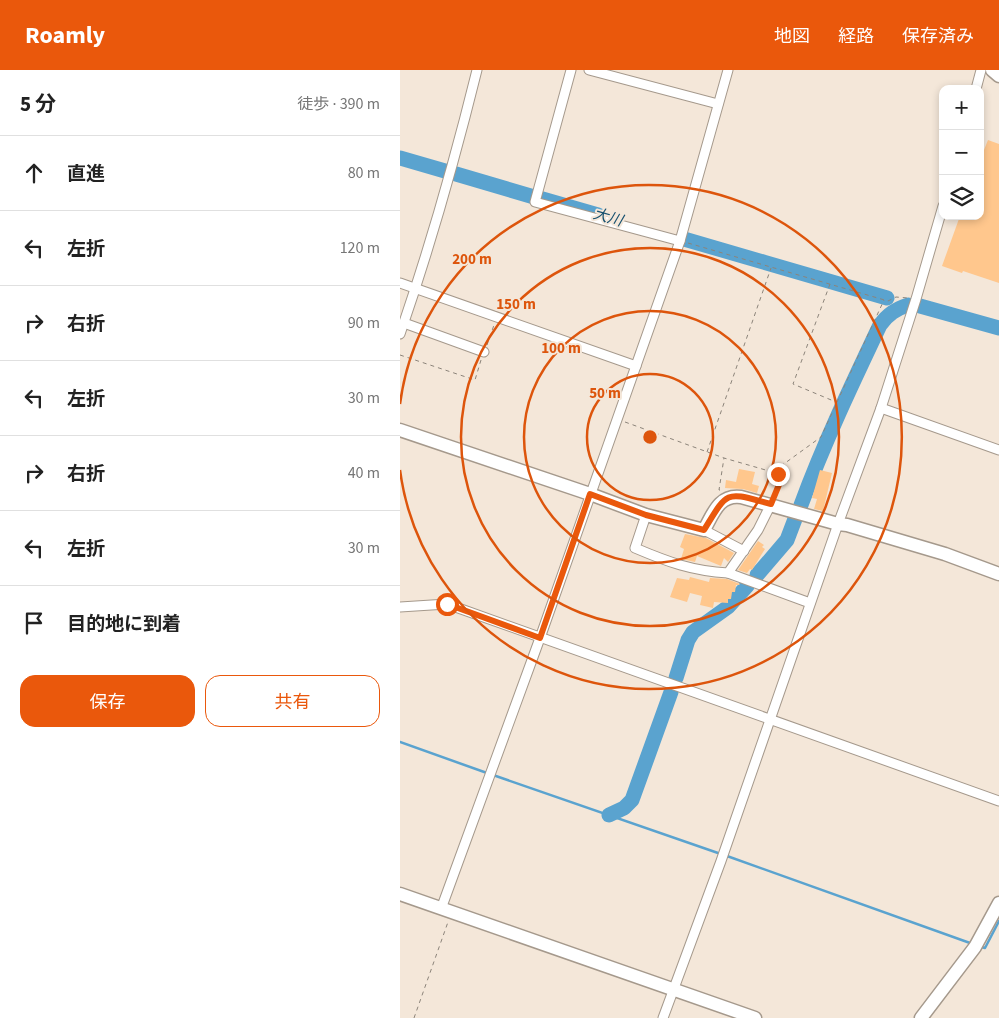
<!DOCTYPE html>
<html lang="ja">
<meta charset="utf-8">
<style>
:root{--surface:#fff;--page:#f2f2f2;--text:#222;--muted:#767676;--line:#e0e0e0;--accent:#ea580c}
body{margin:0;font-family:"Source Sans 3","Noto Sans JP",sans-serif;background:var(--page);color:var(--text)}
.controls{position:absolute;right:15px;top:15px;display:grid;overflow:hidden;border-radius:10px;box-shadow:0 2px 8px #0003}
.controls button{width:45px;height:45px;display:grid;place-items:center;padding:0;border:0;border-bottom:1px solid var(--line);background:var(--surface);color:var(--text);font:25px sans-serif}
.stop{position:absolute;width:15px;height:15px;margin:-11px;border:4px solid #ea580c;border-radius:50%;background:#fff}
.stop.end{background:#ea580c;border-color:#fff;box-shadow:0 1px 5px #0008}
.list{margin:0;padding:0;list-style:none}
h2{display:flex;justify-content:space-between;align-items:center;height:65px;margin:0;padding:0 20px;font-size:21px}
h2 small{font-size:16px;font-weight:400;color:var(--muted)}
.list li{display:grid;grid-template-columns:32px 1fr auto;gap:15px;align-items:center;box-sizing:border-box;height:75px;padding:0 20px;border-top:1px solid var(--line)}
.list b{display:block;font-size:19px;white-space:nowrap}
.list em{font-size:16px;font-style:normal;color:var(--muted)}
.actions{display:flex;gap:10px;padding:15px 20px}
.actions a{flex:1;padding:11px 0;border:1px solid var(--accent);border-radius:15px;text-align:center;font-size:18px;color:var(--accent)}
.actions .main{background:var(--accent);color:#fff}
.icon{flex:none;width:28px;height:28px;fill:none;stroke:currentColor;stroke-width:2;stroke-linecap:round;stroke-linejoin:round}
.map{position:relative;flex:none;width:599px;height:948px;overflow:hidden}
header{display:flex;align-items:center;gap:30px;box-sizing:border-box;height:70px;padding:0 25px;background:var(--accent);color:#fff}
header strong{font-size:24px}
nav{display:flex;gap:28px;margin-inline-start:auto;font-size:18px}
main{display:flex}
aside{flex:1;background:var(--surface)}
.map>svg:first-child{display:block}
</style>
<header>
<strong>Roamly</strong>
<nav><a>地図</a><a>経路</a><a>保存済み</a></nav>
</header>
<main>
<aside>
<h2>5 分<small>徒歩 · 390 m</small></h2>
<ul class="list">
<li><svg class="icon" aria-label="ahead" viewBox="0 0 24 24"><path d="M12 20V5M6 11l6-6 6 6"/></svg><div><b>直進</b></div><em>80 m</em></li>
<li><svg class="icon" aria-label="left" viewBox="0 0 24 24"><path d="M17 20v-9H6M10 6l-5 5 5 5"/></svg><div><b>左折</b></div><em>120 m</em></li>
<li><svg class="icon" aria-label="right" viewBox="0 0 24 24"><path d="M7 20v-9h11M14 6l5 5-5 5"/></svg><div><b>右折</b></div><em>90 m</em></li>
<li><svg class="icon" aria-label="left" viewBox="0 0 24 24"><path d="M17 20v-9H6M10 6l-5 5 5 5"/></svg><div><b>左折</b></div><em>30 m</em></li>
<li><svg class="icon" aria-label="right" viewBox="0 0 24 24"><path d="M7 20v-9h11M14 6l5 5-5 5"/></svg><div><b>右折</b></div><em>40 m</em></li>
<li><svg class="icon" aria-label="left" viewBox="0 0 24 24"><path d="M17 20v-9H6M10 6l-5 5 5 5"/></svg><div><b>左折</b></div><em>30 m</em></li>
<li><svg class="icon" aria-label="arrive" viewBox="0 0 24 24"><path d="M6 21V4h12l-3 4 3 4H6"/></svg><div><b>目的地に到着</b></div></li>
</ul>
<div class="actions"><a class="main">保存</a><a>共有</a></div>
</aside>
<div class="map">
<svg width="599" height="948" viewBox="0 0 599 948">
<rect width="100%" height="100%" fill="#f4e7d9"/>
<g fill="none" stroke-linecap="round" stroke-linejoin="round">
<g stroke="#5aa3cf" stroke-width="2.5">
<polyline points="0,672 87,703"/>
<polyline points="93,705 318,783"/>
<polyline points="327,786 570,873"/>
<polyline points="581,877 585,878 599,851"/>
</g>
<g stroke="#5aa3cf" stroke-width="15">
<polyline points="0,88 45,101"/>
<polyline points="56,104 134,127"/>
<polyline points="139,128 198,145"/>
<polyline points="284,169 487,228"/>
<polyline points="520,236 599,258"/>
<path d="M401,435C424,373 452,314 480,255C488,244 496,239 508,235"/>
<polyline points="357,505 387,470 395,449"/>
<polyline points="276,608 288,570 293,562 328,537 347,516"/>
<polyline points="209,745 224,738 232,730 271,622"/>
</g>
</g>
<g fill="#ffc78d">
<polygon points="588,70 599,74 599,213 563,201 562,203 542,196 560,146 580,146 580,90"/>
<polygon points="339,399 355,402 352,414 359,416 357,423 343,419 325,418 326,410 336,412"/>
<polygon points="420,400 432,403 423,441 414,439 417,429 412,428"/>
<polygon points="285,464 306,468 334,483 328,492 324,488 321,496 297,486 295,492 281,489 284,479 280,477"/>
<polygon points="358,471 364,475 362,477 365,479 352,500 350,499 347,503 338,500"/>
<polygon points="290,507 309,512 310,508 327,509 340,514 339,515 336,515 335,522 332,522 331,529 328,529 328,533 314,532 313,538 300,535 302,526 290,523 287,532 270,527 277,508 289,510"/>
</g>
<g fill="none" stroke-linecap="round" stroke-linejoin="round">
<defs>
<g id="street">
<polyline points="171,0 135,132 280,171"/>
<polyline points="189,0 318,34"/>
<polyline points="576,19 581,0"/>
<polyline points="0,213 236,296"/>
<polyline points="4,253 84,282"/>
<path d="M0,264C30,177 55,89 77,0"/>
<polyline points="481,338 599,380"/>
<path d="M246,445L235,478C268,492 292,501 328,503L358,460L371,434"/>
<polyline points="304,460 344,481"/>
<polyline points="328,503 410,533"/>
<polyline points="0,537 47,534 599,731"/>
<polyline points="41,839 140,568 280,171 328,0"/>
<polyline points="263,948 321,791 438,454 481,338 516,229 543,136"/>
</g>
<g id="secondary">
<polyline points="592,0 599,6"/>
<path d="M0,360L190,424L246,445L304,460C313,444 319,424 341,427L438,454L447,455L545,484L599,504"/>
<polyline points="0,824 355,948"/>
<polyline points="521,948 575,877 599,833"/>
</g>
</defs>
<use href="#street" stroke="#a5998c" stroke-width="11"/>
<use href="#secondary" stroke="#a5998c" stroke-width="15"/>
<g stroke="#8c847a" stroke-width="1" stroke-dasharray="4 4" stroke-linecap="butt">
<polyline points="288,173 488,231 496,227 508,228"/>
<polyline points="430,214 393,314 436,332"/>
<polyline points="87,275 94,255"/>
<polyline points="0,285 75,310 81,290"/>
<polyline points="225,352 324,388"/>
<polyline points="307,382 371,198"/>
<polyline points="378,404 381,396 421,367 484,230"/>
<polyline points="320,420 319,420 324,388 383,405 375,424"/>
<polyline points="14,948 48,852"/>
</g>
<use href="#street" stroke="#fff" stroke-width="9"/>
<use href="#secondary" stroke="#fff" stroke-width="12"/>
</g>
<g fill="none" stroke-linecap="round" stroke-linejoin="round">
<path stroke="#ea580c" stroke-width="6" d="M47,534L140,568L190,424L246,445L304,460C329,419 325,422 371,434L383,405L378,404"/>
</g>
<g fill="none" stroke="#dd550c" stroke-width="2.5">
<circle cx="250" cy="367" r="63"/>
<circle cx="250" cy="367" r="126"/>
<circle cx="250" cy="367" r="189"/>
<path d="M0 334A252 252 0 1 1 0 400"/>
</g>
<g text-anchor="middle" stroke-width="4" stroke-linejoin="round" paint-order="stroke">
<g font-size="15" font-style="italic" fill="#18516f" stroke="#f4e7d9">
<text transform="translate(208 147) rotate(16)" y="5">大川</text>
</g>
</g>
<circle cx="250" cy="367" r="8" fill="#dd550c" stroke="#f4e7d9" stroke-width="2.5"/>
<g font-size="15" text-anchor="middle" font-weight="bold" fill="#dd550c" stroke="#f4e7d9" stroke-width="4" stroke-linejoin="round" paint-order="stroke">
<text x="72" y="194">200 m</text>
<text x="116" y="239">150 m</text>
<text x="161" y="283">100 m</text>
<text x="205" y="328">50 m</text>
</g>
</svg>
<div class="controls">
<button>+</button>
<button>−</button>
<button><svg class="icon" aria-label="layers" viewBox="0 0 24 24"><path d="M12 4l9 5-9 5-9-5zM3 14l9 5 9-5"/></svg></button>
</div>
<div class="stop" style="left:47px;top:534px"></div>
<div class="stop end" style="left:378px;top:404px"></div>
</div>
</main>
